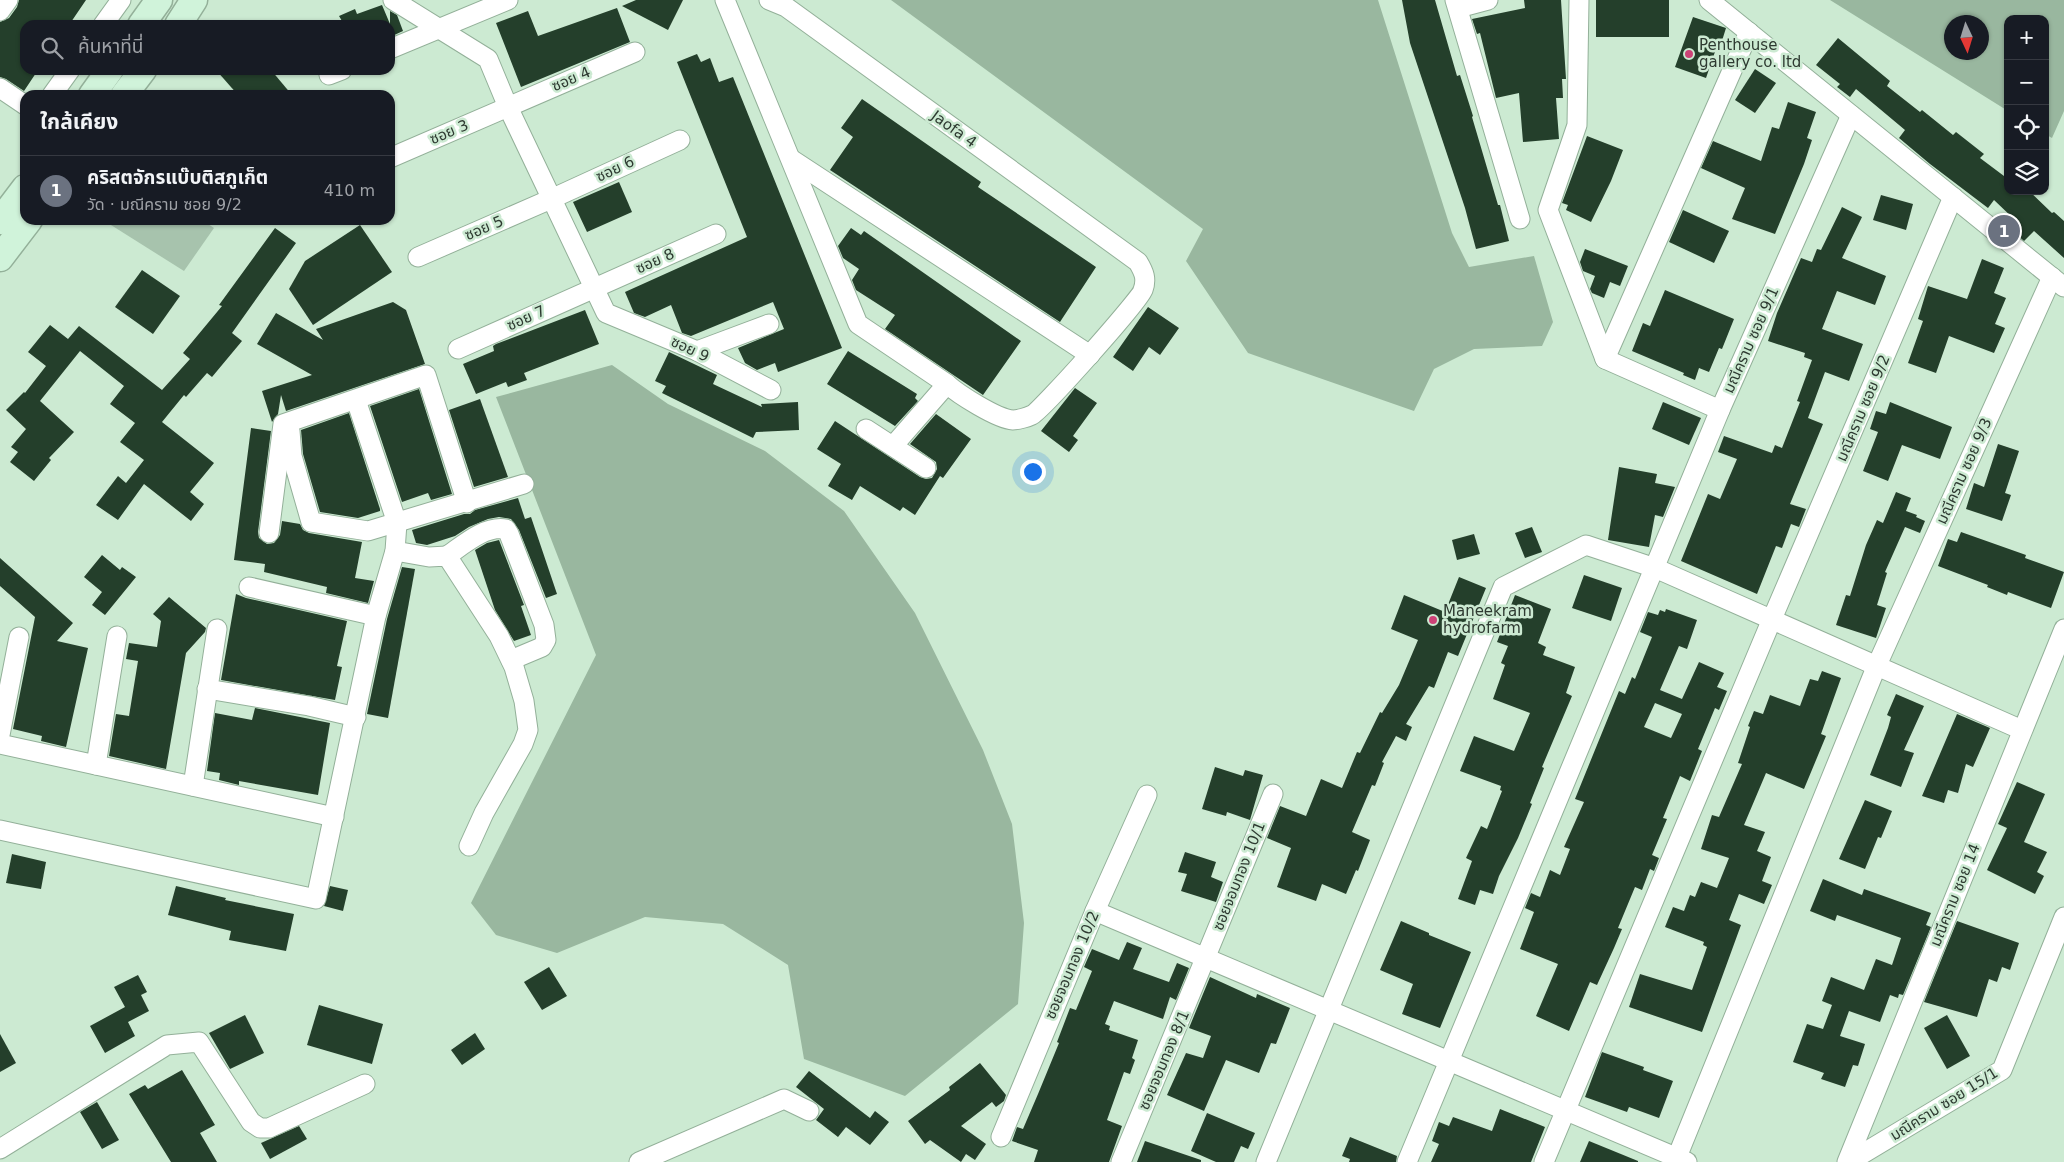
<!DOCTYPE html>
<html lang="th">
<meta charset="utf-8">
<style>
:root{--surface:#171b24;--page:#242831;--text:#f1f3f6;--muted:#9ea1a6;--line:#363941;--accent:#ea580c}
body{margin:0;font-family:"DejaVu Sans","Noto Sans Thai",sans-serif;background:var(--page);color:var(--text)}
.controls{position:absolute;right:15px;top:15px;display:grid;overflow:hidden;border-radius:10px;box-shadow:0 1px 4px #0004}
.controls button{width:45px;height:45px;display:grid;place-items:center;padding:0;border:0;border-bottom:1px solid var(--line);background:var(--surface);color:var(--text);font:25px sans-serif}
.compass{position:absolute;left:1944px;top:15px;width:45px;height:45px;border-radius:50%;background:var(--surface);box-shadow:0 1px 4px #0004;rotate:176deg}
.you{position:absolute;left:1032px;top:471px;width:18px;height:18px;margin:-12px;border:4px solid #fff;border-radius:50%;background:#1a73e8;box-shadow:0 0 0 8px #1a73e833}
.badge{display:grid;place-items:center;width:32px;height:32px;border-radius:50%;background:var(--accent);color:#fff;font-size:16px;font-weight:700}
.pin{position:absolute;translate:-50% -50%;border:2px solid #fff;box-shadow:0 1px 5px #0006}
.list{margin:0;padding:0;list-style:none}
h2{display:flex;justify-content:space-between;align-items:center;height:65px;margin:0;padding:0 20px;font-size:21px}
h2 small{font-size:16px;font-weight:400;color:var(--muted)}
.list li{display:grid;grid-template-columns:32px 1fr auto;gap:15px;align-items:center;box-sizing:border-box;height:70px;padding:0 20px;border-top:1px solid var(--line)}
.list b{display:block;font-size:19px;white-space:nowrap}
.list p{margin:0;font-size:16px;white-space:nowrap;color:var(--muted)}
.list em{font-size:16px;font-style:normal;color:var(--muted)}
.icon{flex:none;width:28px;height:28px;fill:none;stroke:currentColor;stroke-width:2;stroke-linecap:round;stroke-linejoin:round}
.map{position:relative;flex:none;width:2064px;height:1162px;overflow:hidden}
.search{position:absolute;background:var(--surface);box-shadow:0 1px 4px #0004;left:20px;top:20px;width:375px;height:55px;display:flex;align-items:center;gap:12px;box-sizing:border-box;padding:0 18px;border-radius:15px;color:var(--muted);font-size:19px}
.panel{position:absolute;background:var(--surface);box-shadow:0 1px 4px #0004;left:20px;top:90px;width:375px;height:135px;border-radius:15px}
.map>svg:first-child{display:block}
</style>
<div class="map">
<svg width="2064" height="1162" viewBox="0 0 2064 1162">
<rect width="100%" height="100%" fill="#ccead2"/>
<polygon fill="#a7c3ad" points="103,220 202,220 214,228 184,271"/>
<g fill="#99b79f" fill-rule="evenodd">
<polygon points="891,0 1378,0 1452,233 1469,267 1534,256 1553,322 1542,346 1474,349 1434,369 1414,411 1248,353 1186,261 1203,229"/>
<path d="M1830,0H2064V111L2052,138L2045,134V19H2008V111ZM1952,22H1982V52H1952Z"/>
<polygon points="612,365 668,404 765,451 844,511 915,613 983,750 1012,824 1024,923 1018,1004 905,1096 804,1059 788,965 723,924 645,917 557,953 496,935 471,903 596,655 496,397"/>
</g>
<g fill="#243f2b" fill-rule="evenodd">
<polygon points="19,0 86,0 69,25 25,25 25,70 38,70 24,91 6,79 0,77 0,22 9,18 17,7"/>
<polygon points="636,0 683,0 668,30 622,6"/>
<polygon points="1402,0 1435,0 1457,76 1460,75 1473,116 1472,117 1498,205 1500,205 1509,241 1476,249 1465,208 1410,43"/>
<polygon points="1524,0 1561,0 1566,79 1562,79 1563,98 1556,98 1559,139 1523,142 1519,93 1496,98 1480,33 1477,34 1472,19 1525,8"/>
<rect x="1596" y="0" width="73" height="37"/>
<polygon points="382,5 390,24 390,11 397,15 403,31 390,37 390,25 333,25 342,21 339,16 355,9 357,14"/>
<polygon points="617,8 630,42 521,87 496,23 528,11 538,36"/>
<polygon points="1693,17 1726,28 1721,44 1718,43 1706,78 1675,67"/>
<polygon points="1838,38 1890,81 1887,86 1920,112 1922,110 1953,135 1956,132 1984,154 1980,158 2008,179 2008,191 2029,191 2052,213 2054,212 2064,221 2064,258 2034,231 2024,241 2008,227 2015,220 1994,200 1988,208 1930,164 1899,138 1905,130 1856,89 1850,97 1837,87 1840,84 1816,65"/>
<polygon points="697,54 701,62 710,58 719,82 733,77 842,348 778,372 775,363 757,370 745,363 738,348 784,329 773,302 691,336 682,333 671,305 645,317 634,313 625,292 747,237 677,62"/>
<polygon points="1755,69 1776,83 1755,113 1735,100"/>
<polygon points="216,70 271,70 292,95 238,95"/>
<polygon points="862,99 981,182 978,187 1096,267 1060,322 830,170 853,137 841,128"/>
<polygon points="1788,102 1816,112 1807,138 1812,140 1804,164 1775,234 1732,219 1745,188 1701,168 1713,141 1761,161 1772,127 1779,129"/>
<polygon points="1587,136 1623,150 1611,181 1591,222 1566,210 1568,205 1562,203"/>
<polygon points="619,182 632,212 587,232 573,202"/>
<polygon points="1881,195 1913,204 1906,230 1873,220"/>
<polygon points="1842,207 1862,217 1842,258 1886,276 1875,305 1837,291 1822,329 1863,344 1849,381 1825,372 1808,418 1823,424 1790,504 1806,509 1799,527 1791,524 1782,548 1776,546 1757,594 1681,561 1708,494 1720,499 1737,459 1718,452 1724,436 1772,453 1775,445 1782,448 1800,402 1797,401 1812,360 1804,357 1805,353 1768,341 1777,313 1801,258 1812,262 1817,249 1821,250"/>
<polygon points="1683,210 1729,231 1714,263 1669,242"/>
<polygon points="360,225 392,272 313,325 289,289 305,261"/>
<polygon points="275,228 296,243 232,333 242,341 212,377 207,373 186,397 184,395 162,422 214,463 190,492 204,504 191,521 144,484 118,520 96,505 118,476 126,483 144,460 120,442 135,423 110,404 124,386 80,351 40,401 74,432 49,458 51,460 34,481 10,462 18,452 11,447 26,429 6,410 24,392 25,393 46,366 28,352 50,325 68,339 79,326 162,390 190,359 183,353 222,306 219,305"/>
<polygon points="851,228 861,235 864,231 1021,341 983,395 885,329 895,315 856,290 852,280 859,269 843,258 838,246"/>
<polygon points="1585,249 1628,266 1620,286 1610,282 1604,298 1592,293 1590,289 1595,276 1583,271 1580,262"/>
<polygon points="1982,259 2004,268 1994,293 2006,298 1995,324 2005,328 1994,353 1949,336 1936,373 1908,363 1923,321 1918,319 1928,286 1967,299"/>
<polygon points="142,270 180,296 153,334 115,307"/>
<polygon points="1665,290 1734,319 1722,349 1719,348 1709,372 1699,368 1695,380 1683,375 1684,373 1632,351 1643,323 1650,326"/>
<polygon points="393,302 406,310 425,364 286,411 281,395 278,414 272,422 262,391 312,375 257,344 276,313 323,340 316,329"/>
<polygon points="1148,307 1179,328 1160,355 1149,347 1133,371 1113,357"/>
<polygon points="585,310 599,344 524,373 527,380 508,387 506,382 476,394 463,364 494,351 493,346 496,344"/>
<polygon points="848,351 917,394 915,398 918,401 895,426 827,384"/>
<polygon points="669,352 717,375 713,384 762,407 761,404 798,402 799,430 756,432 753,438 662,393 666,386 655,381"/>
<polygon points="1075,388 1097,403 1073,436 1078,440 1069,452 1041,431"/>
<polygon points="419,389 452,494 431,500 428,493 402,502 370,406"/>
<polygon points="480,399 508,477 474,487 449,410"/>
<polygon points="1663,402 1701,418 1689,445 1652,429"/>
<polygon points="1890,402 1952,427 1940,459 1902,445 1888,481 1863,471 1878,432 1870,429 1876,411 1886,414"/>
<polygon points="349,413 380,509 380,511 358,518 320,512 303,454 301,430"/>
<polygon points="936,414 971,439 943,478 940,476 915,515 903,507 900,511 860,486 852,500 828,486 841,464 817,449 835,421 920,477 926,479 932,478 937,469 936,462 910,444"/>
<polygon points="251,428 271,431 258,532 259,538 267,544 274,543 280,535 282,521 300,524 303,530 309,533 362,542 355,578 374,581 368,603 326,593 327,587 264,572 265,564 234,560"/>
<polygon points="1998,444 2019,451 2005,493 2011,495 2002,521 1966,509 1974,483 1984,487"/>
<polygon points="1619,467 1657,474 1655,483 1675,487 1663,517 1655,515 1649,547 1608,540"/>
<polygon points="1896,492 1911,498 1906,511 1917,515 1916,517 1925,521 1920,533 1905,527 1885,572 1887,573 1877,605 1886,608 1876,638 1836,625 1846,595 1850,596 1866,545 1877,520 1883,523"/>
<polygon points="518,498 525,519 531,517 557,594 546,598 519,530 511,519 499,517 488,519 469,527 455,536 427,545 416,543 412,530 464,514 470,514 475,510"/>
<polygon points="1532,527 1542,552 1525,558 1515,533"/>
<polygon points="1961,532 2026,555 2025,558 2064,572 2051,608 2008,592 2007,595 1987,587 1988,585 1938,566 1948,539 1957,542"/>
<polygon points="1474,534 1480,554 1457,560 1452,540"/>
<polygon points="499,540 524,605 521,606 531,635 514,641 495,610 475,550 487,543"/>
<polygon points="102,555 120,570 122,567 136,577 105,615 92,605 102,592 84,577"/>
<polygon points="0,558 73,623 57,641 88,648 66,747 41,741 42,736 13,729 35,617 0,586"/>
<polygon points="402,567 415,569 388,718 367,714 387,619"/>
<polygon points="1584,575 1622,588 1611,621 1572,608"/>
<polygon points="1459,577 1486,588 1458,656 1448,652 1434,688 1429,686 1406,724 1412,727 1406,741 1396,736 1382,762 1384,763 1375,786 1372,785 1352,832 1370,840 1358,871 1356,870 1346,894 1322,884 1316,901 1277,887 1291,848 1267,838 1280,806 1306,816 1321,779 1342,788 1357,752 1360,753 1380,712 1382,713 1399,685 1418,640 1391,629 1404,595 1445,612"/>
<polygon points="236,594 246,598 347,621 337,666 342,667 335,700 221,680"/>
<polygon points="1515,595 1551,609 1538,643 1546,647 1543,655 1575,667 1566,693 1572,696 1542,767 1544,768 1530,803 1532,804 1518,838 1499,876 1493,894 1480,890 1475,905 1458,899 1472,861 1466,858 1481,826 1487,829 1502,791 1500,790 1501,786 1460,771 1474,736 1514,751 1530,713 1493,699 1505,665 1501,663 1508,646 1497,642"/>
<polygon points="169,597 206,628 205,632 186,653 166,769 109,756 116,714 129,716 138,661 126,659 129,643 157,647 161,621 153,614"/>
<path d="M1666,609L1697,620L1687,649L1679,646L1660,690L1682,699L1699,662L1724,673L1717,687L1727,691L1719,710L1715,708L1698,749L1702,751L1690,781L1680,776L1663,818L1667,819L1652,855L1659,858L1654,871L1650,869L1642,890L1635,887L1618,928L1622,929L1614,948L1597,985L1590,982L1569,1031L1536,1016L1558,964L1520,949L1534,912L1525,908L1531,893L1540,897L1550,870L1560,875L1570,849L1564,847L1584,802L1575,799L1619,691L1625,694L1632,677L1635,679L1652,637L1640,632L1648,612L1658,615L1660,610L1665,612ZM1655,703L1682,714L1671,738L1644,727Z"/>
<polygon points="1822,671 1841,678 1821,734 1826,736 1804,789 1766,773 1744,825 1765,832 1757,851 1771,857 1762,881 1772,885 1764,904 1739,894 1729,920 1741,925 1702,1032 1629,1007 1640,974 1692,990 1707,947 1703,945 1704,942 1665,927 1673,907 1684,911 1690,895 1695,897 1701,882 1717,888 1729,858 1701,849 1712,815 1719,817 1742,764 1738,763 1750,727 1748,726 1754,711 1763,714 1770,695 1800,706 1810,679 1818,681"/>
<polygon points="1896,694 1924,706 1904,750 1914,753 1901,787 1870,775 1888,728 1891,717 1887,715"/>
<polygon points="255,708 330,723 318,795 239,781 239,785 219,780 220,773 207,771 215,713 252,720"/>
<polygon points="1957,714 1990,728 1973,767 1966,764 1958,793 1948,790 1944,803 1922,796"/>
<polygon points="1215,767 1243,776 1245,770 1263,775 1250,820 1227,812 1226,816 1202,809"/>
<polygon points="2017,782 2045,794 2024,842 2047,852 2037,872 2044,876 2035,894 1987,870 2007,828 1998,824"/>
<polygon points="1865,800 1892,811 1881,838 1878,837 1865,869 1839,859"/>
<polygon points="1185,852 1216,862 1211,877 1223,882 1216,902 1181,891 1187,874 1178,872"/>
<polygon points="12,854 46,862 41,889 6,883"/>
<polygon points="1823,879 1862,895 1864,889 1931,913 1926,925 1931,927 1903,995 1899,994 1898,998 1890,995 1880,1022 1849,1011 1840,1036 1865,1044 1858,1066 1853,1065 1845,1087 1821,1079 1824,1073 1793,1062 1807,1024 1823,1029 1832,1005 1822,1001 1831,977 1864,990 1876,959 1892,965 1901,938 1837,915 1835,921 1810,911"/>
<polygon points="176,886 226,898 225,900 294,914 286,951 229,940 231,931 168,915"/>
<polygon points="330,886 348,890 343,911 324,906"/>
<polygon points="1401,921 1429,933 1429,935 1471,952 1440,1028 1402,1014 1413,984 1380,970"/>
<polygon points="1957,921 2019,943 2010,970 2002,967 1997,982 1989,979 1977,1017 1924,1002"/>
<polygon points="1127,942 1142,948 1133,969 1169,982 1177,963 1189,968 1176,1000 1170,997 1163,1019 1114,1001 1105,1024 1110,1026 1109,1030 1138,1040 1132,1058 1135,1060 1130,1074 1124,1072 1107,1120 1122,1126 1109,1162 1034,1162 1038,1150 1012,1141 1017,1127 1023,1129 1038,1094 1059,1043 1057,1042 1070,1008 1076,1010 1092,971 1084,967 1087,960 1092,949 1119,960"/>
<polygon points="549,967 567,996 542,1010 524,982"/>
<polygon points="138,975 147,992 141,995 149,1011 128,1022 135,1036 105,1053 90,1026 125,1007 114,987"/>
<polygon points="1210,977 1256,998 1257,994 1290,1008 1276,1044 1271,1043 1259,1073 1226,1060 1204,1111 1167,1095 1186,1053 1203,1058 1211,1036 1189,1028"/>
<polygon points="319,1005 383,1024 372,1064 307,1045"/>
<polygon points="245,1015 264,1053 230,1069 209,1033"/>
<polygon points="1947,1015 1970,1056 1947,1069 1924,1028"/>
<polygon points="475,1033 485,1049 462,1065 451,1050"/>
<polygon points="0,1034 16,1063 0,1072"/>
<polygon points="1602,1052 1644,1067 1643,1070 1673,1081 1659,1118 1629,1107 1627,1112 1585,1097"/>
<polygon points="980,1063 1006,1095 1004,1101 996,1107 992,1102 961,1126 986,1144 975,1160 966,1154 961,1162 930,1140 925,1144 908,1121 950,1090 949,1087"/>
<polygon points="182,1070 215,1125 200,1133 217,1162 171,1162 129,1094 145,1085 148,1089"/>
<polygon points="809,1071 870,1118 875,1111 889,1122 870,1145 846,1127 838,1137 816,1120 824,1109 796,1087"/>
<polygon points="97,1102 119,1140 102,1149 80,1112"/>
<polygon points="1500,1109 1545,1127 1531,1162 1431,1162 1439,1144 1432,1141 1439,1122 1449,1126 1453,1117 1492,1131"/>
<polygon points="1207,1113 1255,1133 1248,1149 1241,1146 1234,1162 1216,1162 1191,1151"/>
<polygon points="299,1126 307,1139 270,1159 261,1143"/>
<polygon points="1350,1137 1397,1156 1396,1162 1349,1162 1350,1159 1342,1156"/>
<polygon points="1145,1141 1201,1160 1201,1162 1137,1162"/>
<polygon points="1589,1141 1638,1161 1638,1162 1580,1162"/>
</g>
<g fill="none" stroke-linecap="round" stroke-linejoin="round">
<defs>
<g id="street">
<polyline points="393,0 488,59 508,107 606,313 697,351 771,390"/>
<path d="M725,0L858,324L947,384C958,394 997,419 1013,420C1018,420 1028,417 1032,415C1041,411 1141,299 1143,290C1147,279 1144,272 1138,262L786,7L769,0"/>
<polyline points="1455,0 1520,219"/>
<polyline points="1579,0 1577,125 1548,210 1605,359 1720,410"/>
<polyline points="1709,0 2064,287"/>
<polyline points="1458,8 1488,0"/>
<polyline points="0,11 8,0"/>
<polyline points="103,25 121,0"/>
<polyline points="390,49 508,0"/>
<polyline points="329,75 342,70"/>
<polyline points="0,88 25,105"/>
<polyline points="52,95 70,70"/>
<polyline points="390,158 635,52"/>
<polyline points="791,159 1090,355"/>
<polyline points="418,257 551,199 680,140"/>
<polyline points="458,349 716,234"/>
<polyline points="697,351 769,324"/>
<polyline points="1605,359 1749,32"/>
<polyline points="866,429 926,468"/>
<polyline points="290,431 292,456 311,522 368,531 524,484"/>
<polyline points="893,446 947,384"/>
<polyline points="269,533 283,424 426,375 467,503"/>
<polyline points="395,551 429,557 447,556 499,636 514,667 524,701 528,730 523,744 484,813 469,846"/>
<path d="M447,556C463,545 485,525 506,529L509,534L544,625L546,640L542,647L511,660"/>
<polyline points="249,587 376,616"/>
<polyline points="207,689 309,706 356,717"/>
<polyline points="0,735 19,637"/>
<polyline points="0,744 334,817"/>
<polyline points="96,765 117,636"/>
<polyline points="193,786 217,629"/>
<polyline points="0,830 316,899 376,616 395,551 397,523 356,400"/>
<polyline points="1095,911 1687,1162"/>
<polyline points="1001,1137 1095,911 1147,795"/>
<polyline points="0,1149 167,1045 199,1042 251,1122 260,1128 269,1128 365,1084"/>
<polyline points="639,1162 784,1099 809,1111"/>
<polyline points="1121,1162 1273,794"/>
<polyline points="1266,1162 1503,587 1586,545 1655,568 2022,730"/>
<polyline points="1407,1162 1720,410 1851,115"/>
<polyline points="1544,1162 1772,619 1953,197"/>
<polyline points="1675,1162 1877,665 2052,277"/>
<polyline points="1847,1162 2064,629"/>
<polyline points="1849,1162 2002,1070 2064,917"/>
</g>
<g id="secondary">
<polyline points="141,25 159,0"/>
<polyline points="178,25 194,0"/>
<polyline points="92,95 110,70"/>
<polyline points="124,95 143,70"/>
<polyline points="0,221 25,188"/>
<polyline points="0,258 29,220"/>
</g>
</defs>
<use href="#street" stroke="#93b099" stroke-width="21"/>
<use href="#secondary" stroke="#93b099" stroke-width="29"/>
<use href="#street" stroke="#fff" stroke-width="19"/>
<use href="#secondary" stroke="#d0f3da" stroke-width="26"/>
</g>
<g fill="#cd4277" stroke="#ccead2" stroke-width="2">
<circle cx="1689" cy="54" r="5"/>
<circle cx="1433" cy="620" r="5"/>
</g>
<g text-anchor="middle" stroke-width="5" stroke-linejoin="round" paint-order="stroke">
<g font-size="15" fill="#2e3a31" stroke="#ccead2" text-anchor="start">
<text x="1699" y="50">Penthouse<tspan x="1699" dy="17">gallery co. ltd</tspan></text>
<text x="1443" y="616">Maneekram<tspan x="1443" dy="17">hydrofarm</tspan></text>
</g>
<g font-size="15" fill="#2e3a31" stroke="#ccead2">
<text transform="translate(571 79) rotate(-23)" y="5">ซอย 4</text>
<text transform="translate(954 129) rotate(36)" y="5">Jaofa 4</text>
<text transform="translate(449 132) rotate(-23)" y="5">ซอย 3</text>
<text transform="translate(615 169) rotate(-25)" y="5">ซอย 6</text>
<text transform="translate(484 228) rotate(-23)" y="5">ซอย 5</text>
<text transform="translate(655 261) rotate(-24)" y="5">ซอย 8</text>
<text transform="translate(526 318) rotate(-24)" y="5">ซอย 7</text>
<text transform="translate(1751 340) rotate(-66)" y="5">มณีคราม ซอย 9/1</text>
<text transform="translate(690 349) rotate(25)" y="5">ซอย 9</text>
<text transform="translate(1863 408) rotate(-67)" y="5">มณีคราม ซอย 9/2</text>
<text transform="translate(1964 471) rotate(-66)" y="5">มณีคราม ซอย 9/3</text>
<text transform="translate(1239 876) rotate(-68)" y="5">ซอยจอมทอง 10/1</text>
<text transform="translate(1955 895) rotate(-68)" y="5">มณีคราม ซอย 14</text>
<text transform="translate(1072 965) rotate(-67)" y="5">ซอยจอมทอง 10/2</text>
<text transform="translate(1164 1060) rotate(-67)" y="5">ซอยจอมทอง 8/1</text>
<text transform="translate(1944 1104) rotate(-32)" y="5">มณีคราม ซอย 15/1</text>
</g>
</g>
</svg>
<div class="controls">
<button>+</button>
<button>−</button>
<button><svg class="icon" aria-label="locate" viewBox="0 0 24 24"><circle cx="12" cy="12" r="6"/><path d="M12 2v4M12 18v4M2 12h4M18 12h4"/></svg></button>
<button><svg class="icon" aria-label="layers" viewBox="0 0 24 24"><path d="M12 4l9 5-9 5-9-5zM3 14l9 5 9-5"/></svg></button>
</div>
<svg class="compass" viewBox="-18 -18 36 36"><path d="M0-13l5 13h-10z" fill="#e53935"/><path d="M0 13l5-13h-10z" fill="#9ea1a6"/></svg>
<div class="you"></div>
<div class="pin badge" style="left:2004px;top:231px;background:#6b7280">1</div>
<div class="search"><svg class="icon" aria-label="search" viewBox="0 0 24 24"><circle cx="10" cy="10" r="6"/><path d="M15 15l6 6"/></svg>ค้นหาที่นี่</div>
<section class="panel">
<h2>ใกล้เคียง<small></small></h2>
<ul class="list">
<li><span class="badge" style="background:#6b7280">1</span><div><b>คริสตจักรแบ๊บติสภูเก็ต</b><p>วัด · มณีคราม ซอย 9/2</p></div><em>410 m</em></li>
</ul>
</section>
</div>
